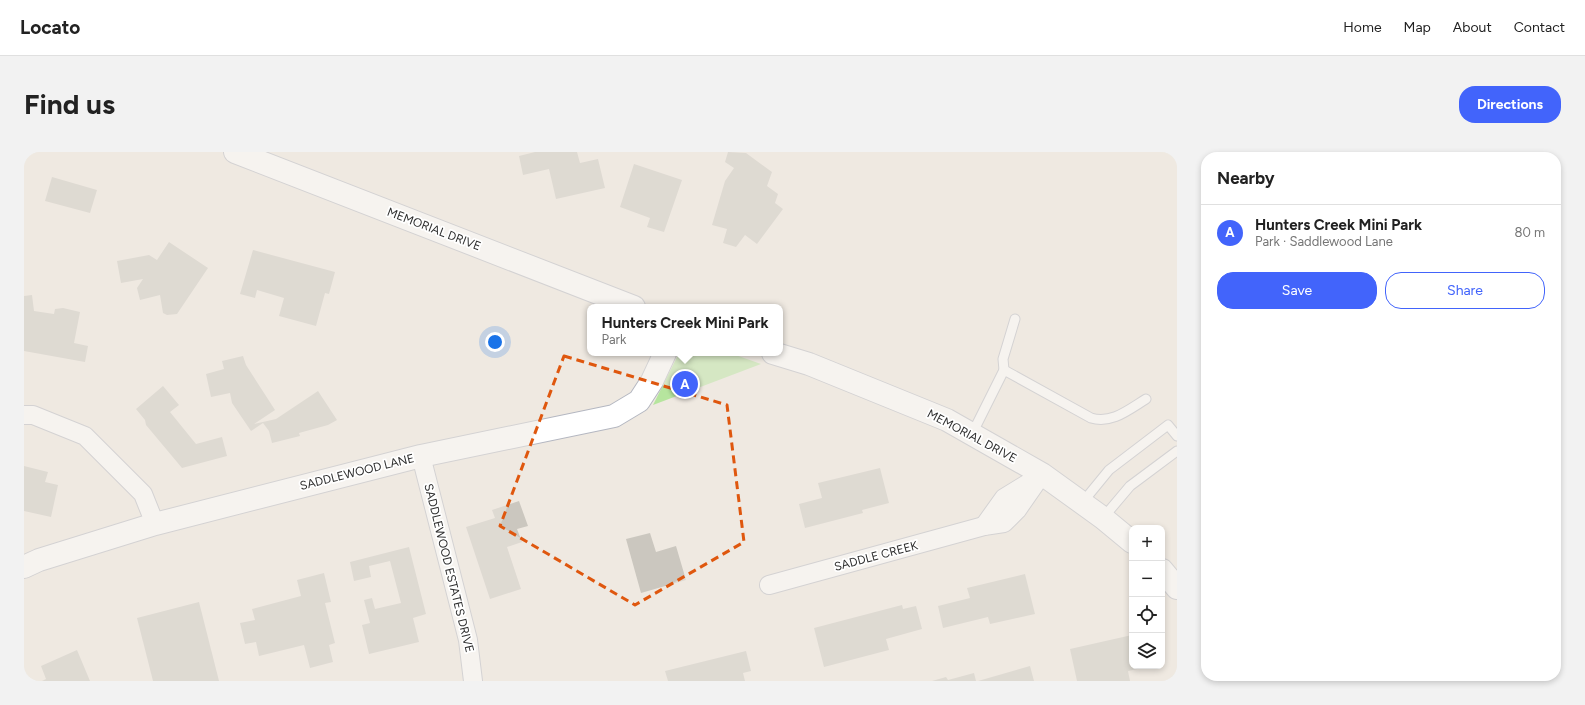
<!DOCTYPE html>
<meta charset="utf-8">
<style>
:root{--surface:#fff;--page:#f2f2f2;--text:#222;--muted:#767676;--line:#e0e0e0;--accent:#4264fb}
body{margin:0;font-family:Figtree,sans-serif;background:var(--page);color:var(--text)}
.controls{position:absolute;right:12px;bottom:12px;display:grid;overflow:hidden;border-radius:8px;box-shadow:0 2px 6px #0003}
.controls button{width:36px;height:36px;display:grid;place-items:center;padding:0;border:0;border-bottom:1px solid var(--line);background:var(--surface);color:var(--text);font:20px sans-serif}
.you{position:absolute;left:471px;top:190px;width:14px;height:14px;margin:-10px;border:3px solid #fff;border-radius:50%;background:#1a73e8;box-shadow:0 0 0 6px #1a73e833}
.badge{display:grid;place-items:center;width:26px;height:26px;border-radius:50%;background:var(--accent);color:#fff;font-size:13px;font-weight:700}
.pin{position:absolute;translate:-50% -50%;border:2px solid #fff;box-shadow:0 1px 4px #0006}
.popup{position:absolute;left:563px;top:152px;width:196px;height:52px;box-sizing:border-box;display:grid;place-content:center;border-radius:8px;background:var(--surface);filter:drop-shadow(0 1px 3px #0005);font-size:13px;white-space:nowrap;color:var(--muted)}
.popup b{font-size:15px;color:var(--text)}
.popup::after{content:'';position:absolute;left:50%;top:100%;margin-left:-8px;border:8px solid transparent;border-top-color:var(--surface)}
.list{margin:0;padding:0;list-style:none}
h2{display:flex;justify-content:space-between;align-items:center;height:52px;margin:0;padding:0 16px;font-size:17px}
h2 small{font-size:13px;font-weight:400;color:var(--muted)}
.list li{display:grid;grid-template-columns:26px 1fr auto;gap:12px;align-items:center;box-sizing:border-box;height:56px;padding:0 16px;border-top:1px solid var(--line)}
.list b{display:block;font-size:15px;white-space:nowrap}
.list p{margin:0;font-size:13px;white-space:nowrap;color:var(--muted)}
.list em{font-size:13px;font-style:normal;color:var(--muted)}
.actions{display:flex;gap:8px;padding:12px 16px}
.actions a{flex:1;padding:9px 0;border:1px solid var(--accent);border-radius:16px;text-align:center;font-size:14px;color:var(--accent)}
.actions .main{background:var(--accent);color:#fff}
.icon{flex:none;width:22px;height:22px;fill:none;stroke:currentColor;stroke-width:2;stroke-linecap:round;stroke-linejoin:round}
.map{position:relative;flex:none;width:1153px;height:529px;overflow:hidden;border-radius:16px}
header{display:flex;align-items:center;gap:24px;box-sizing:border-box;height:56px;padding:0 20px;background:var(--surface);border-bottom:1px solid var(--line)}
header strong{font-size:19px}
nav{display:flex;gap:22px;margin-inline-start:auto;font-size:14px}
.intro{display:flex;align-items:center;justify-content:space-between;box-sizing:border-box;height:96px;padding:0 24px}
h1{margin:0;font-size:28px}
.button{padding:10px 18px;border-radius:16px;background:var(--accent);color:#fff;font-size:14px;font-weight:700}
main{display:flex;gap:24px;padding:0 24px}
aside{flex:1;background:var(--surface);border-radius:16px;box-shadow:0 2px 6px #0003}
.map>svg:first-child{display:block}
</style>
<header>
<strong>Locato</strong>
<nav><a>Home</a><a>Map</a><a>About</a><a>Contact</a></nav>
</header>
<div class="intro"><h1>Find us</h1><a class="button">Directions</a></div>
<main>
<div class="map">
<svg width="1153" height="529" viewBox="0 0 1153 529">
<rect width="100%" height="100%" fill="#efe9e1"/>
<polygon fill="#b6e59e" points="655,201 706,201 737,212 629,253"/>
<g fill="#cbc7bf">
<polygon points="511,0 553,0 556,11 574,7 581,36 532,47 525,17 499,23 495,4"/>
<polygon points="704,0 722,1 748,20 743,34 754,42 751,51 759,57 733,92 721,83 712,95 699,91 703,77 688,73 701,29 710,16 701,10"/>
<polygon points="610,12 658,28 640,80 623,75 626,66 596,55"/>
<polygon points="28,25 73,38 66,61 21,49"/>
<polygon points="145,90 184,116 153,162 143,163 139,161 136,143 116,148 113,136 119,127 97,131 93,109 125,103 133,108"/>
<polygon points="229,98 311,120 305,142 301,141 292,174 255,164 260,146 233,138 231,146 216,142"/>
<polygon points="8,143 10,159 30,162 31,157 39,156 56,160 50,191 64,194 61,210 0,199 0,144"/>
<polygon points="219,204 222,213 251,258 230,272 252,267 294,239 313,268 304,273 275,281 276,284 248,291 245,279 239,271 227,279 208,251 206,241 187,245 182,222 200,217 198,209"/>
<polygon points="139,234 155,253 146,260 172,292 198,285 203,304 158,316 122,273 121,268 112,257"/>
<polygon points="0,314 24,320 21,330 34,333 27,365 0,359"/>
<polygon points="856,316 865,351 838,358 839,361 781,376 775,352 798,346 794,331"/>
<polygon points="495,349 504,374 493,377 498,390 483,395 497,437 466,447 442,375 471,366 468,358"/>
<polygon points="626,381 632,400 652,394 662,428 617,441 602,387"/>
<polygon points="385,395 402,462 389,466 395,490 345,502 338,473 346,471 340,448 348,446 351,457 377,451 366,409 345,414 347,425 330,429 326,410"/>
<polygon points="300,421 307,450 301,451 311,491 305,493 309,510 286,516 280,493 235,504 232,490 221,492 216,471 231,468 228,457 277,444 273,428"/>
<polygon points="1001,422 1011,462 966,472 964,465 919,476 914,454 946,446 943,436"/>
<polygon points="175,450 195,529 129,529 113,466"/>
<polygon points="878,453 879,457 892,454 898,477 862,487 865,498 800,515 790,476"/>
<polygon points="1108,483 1108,514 1123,515 1104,519 1106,529 1053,529 1046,497"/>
<polygon points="53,498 66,529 18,529 22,527 17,514"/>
<polygon points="722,499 727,519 719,521 721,529 644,529 641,519"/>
<polygon points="1006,514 1010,529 954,529"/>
<polygon points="950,521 952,529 908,529 922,525 924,528"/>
</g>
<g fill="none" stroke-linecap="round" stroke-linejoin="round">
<defs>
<g id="lane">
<path d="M980,218L1067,266C1088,272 1104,258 1122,247"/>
<polyline points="948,282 980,218 979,207 991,167"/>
<polyline points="1058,351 1085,318 1144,273 1153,284"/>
<polyline points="1079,366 1106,334 1153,299"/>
</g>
<g id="street">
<polyline points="0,263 9,263 61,284 119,342 131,372"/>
<polyline points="397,304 444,488 449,529"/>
<polyline points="960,374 980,346 1011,327"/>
<polyline points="745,433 960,374 980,371 993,358 1018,322"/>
</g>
<g id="secondary">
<polyline points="211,0 610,155"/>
<polyline points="749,201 785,212 923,268 1018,322 1079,366 1108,390"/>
<polyline points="0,415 15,408 131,372 397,304 590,264 615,249 628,229 641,201"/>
<polyline points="1138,418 1153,436"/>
</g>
</defs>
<use href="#lane" stroke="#b4b7c1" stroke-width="11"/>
<use href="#street" stroke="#b4b7c1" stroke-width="20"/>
<use href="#secondary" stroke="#b4b7c1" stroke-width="24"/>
<use href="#lane" stroke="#fff" stroke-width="9"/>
<use href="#street" stroke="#fff" stroke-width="18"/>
<use href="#secondary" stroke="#fff" stroke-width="22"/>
</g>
<path d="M0 0H1153V529H0ZM540,204L703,253L720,390L611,453L476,374Z" fill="#efe9e1" fill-opacity=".55" fill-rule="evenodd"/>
<path fill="none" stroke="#df570e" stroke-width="3" stroke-dasharray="8 5" stroke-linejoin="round" d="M540,204L703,253L720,390L611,453L476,374Z"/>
<g text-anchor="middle" stroke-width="3.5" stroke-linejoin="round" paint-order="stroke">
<g font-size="12" fill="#2e2e2e" stroke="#fff">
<text transform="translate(410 77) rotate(21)" y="4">MEMORIAL DRIVE</text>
<text transform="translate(948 284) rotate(28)" y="4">MEMORIAL DRIVE</text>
<text transform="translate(333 320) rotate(-14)" y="4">SADDLEWOOD LANE</text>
<text transform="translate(852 404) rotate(-15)" y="4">SADDLE CREEK</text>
<text transform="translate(425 416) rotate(76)" y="4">SADDLEWOOD ESTATES DRIVE</text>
</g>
</g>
</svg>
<div class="controls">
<button>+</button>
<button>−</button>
<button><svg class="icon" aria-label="locate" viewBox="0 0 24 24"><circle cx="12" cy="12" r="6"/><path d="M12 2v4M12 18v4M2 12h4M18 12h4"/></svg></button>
<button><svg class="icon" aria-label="layers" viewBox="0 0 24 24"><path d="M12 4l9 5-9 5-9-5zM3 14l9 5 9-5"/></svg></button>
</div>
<div class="you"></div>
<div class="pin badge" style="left:661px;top:232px">A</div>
<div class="popup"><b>Hunters Creek Mini Park</b>Park</div>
</div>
<aside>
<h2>Nearby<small></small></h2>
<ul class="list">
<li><span class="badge">A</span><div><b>Hunters Creek Mini Park</b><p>Park · Saddlewood Lane</p></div><em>80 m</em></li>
</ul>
<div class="actions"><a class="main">Save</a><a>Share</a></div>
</aside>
</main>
